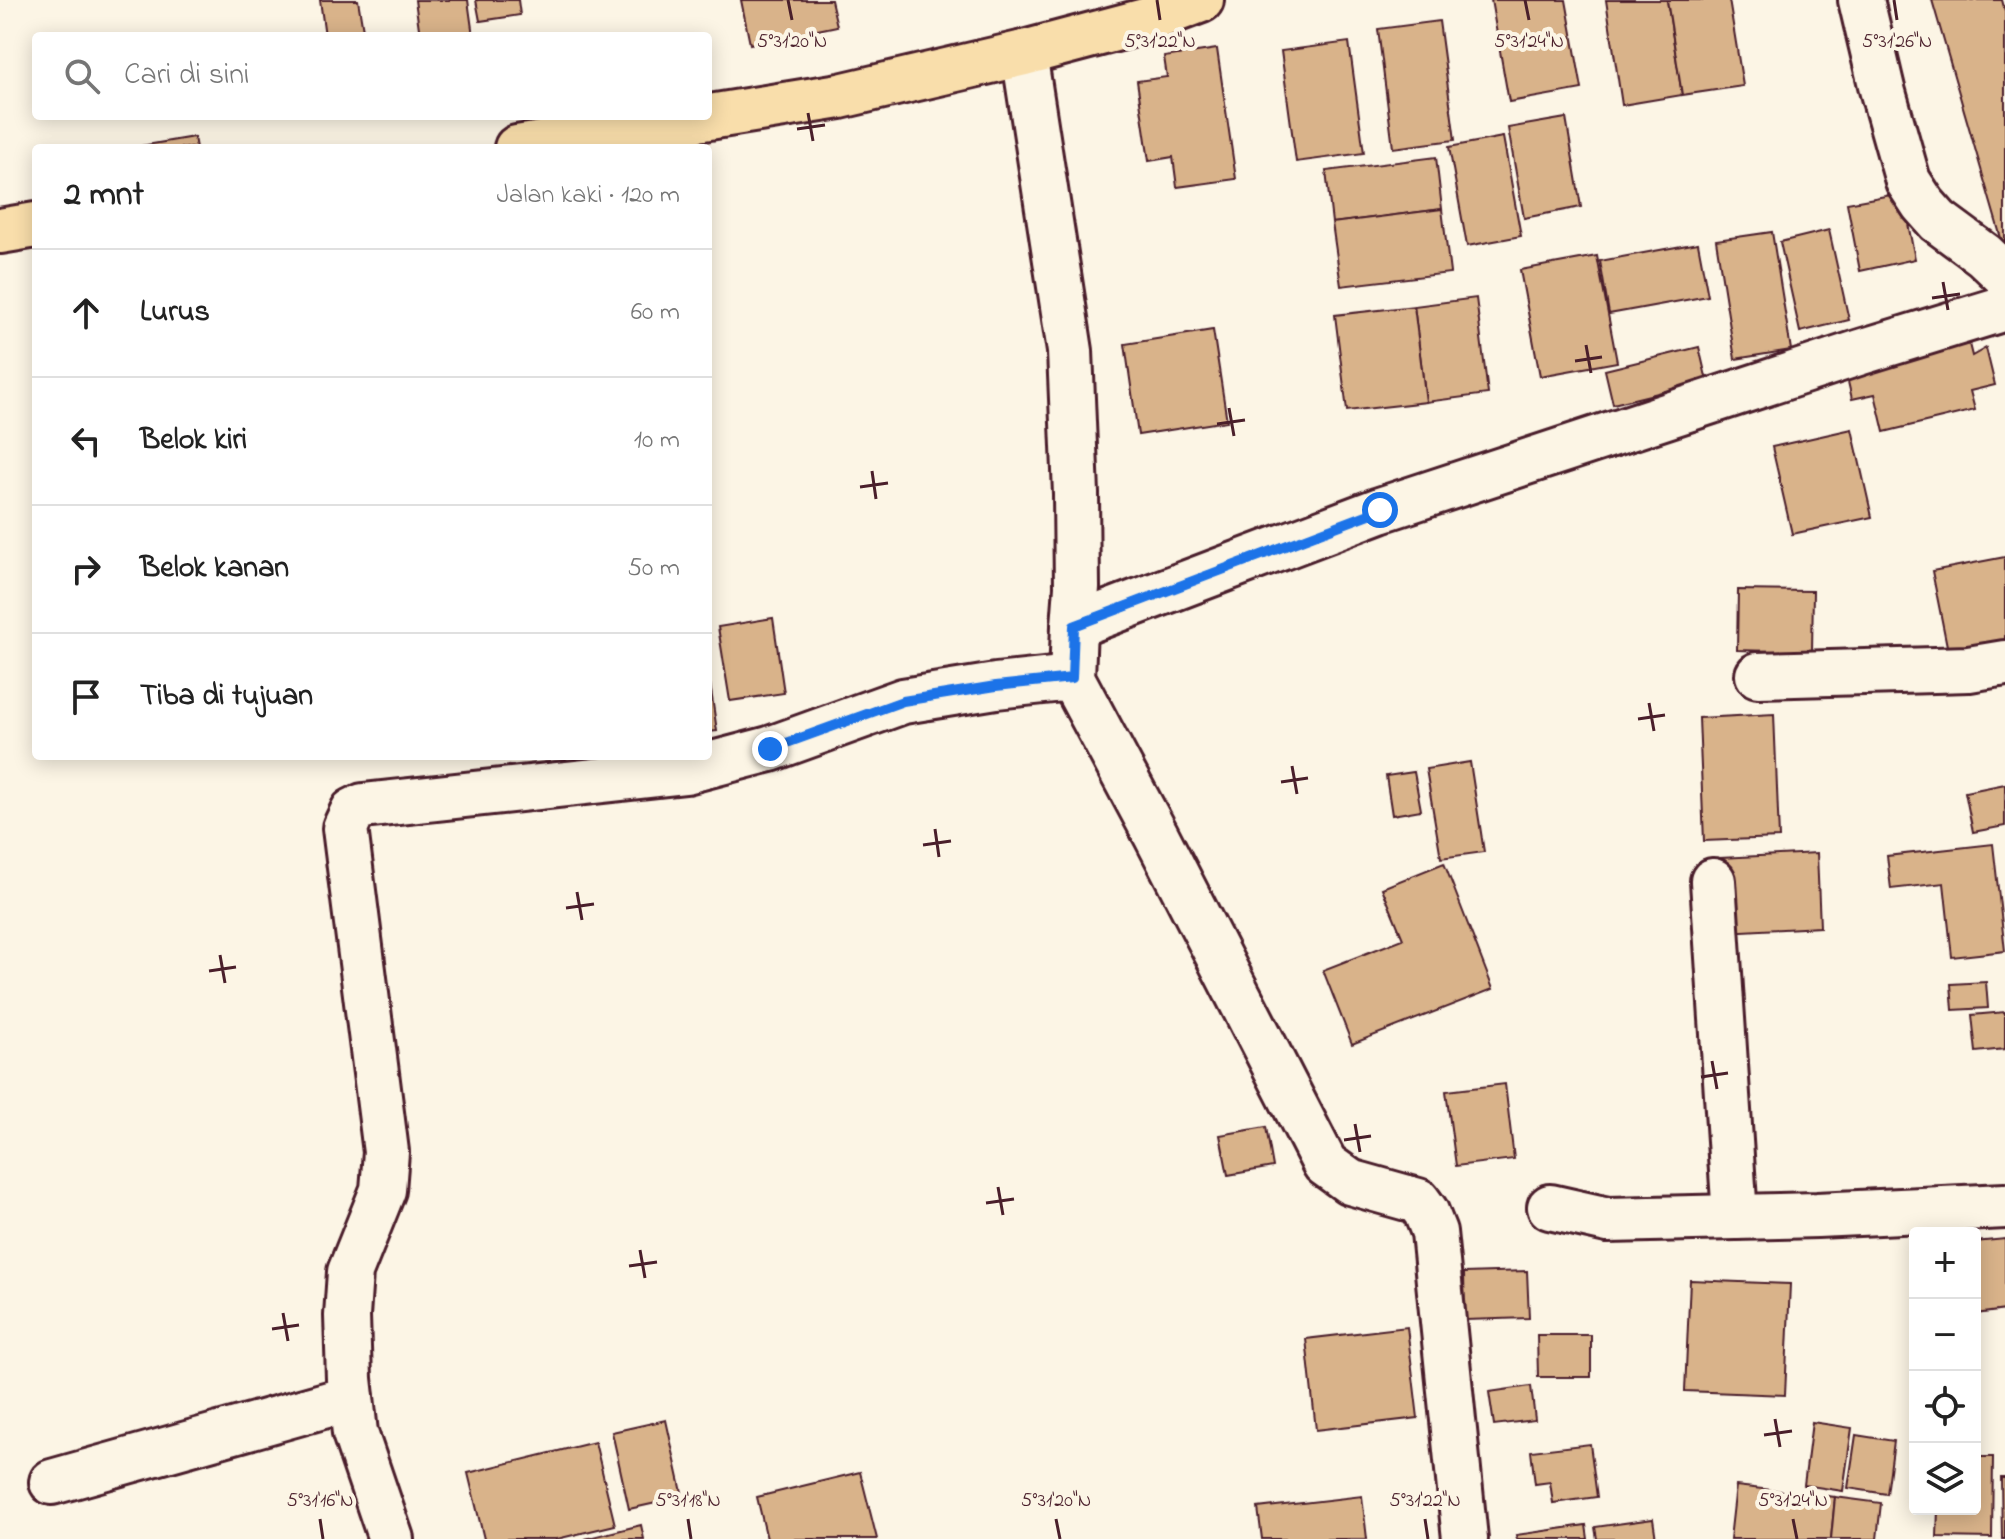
<!DOCTYPE html>
<html lang="id">
<meta charset="utf-8">
<style>
:root{--surface:#fff;--page:#f2f2f2;--text:#222;--muted:#767676;--line:#e0e0e0}
body{margin:0;font-family:"Indie Flower",sans-serif;background:var(--page);color:var(--text)}
.controls{position:absolute;right:24px;bottom:24px;display:grid;overflow:hidden;border-radius:8px;box-shadow:0 4px 20px #0003}
.controls button{width:72px;height:72px;display:grid;place-items:center;padding:0;border:0;border-bottom:2px solid var(--line);background:var(--surface);color:var(--text);font:40px sans-serif}
.stop{position:absolute;width:24px;height:24px;margin:-18px;border:6px solid #1a73e8;border-radius:50%;background:#fff}
.stop.end{background:#1a73e8;border-color:#fff;box-shadow:0 2px 8px #0008}
.list{margin:0;padding:0;list-style:none}
h2{display:flex;justify-content:space-between;align-items:center;height:104px;margin:0;padding:0 32px;font-size:34px}
h2 small{font-size:26px;font-weight:400;color:var(--muted)}
.list li{display:grid;grid-template-columns:52px 1fr auto;gap:24px;align-items:center;box-sizing:border-box;height:128px;padding:0 32px;border-top:2px solid var(--line)}
.list b{display:block;font-size:30px;white-space:nowrap}
.list em{font-size:26px;font-style:normal;color:var(--muted)}
.icon{flex:none;width:44px;height:44px;fill:none;stroke:currentColor;stroke-width:2;stroke-linecap:round;stroke-linejoin:round}
.map{position:relative;flex:none;width:2005px;height:1539px;overflow:hidden}
.search{position:absolute;background:var(--surface);box-shadow:0 4px 20px #0003;left:32px;top:32px;width:680px;height:88px;display:flex;align-items:center;gap:20px;box-sizing:border-box;padding:0 28px;border-radius:8px;color:var(--muted);font-size:30px}
.panel{position:absolute;background:var(--surface);box-shadow:0 4px 20px #0003;left:32px;top:144px;width:680px;height:616px;border-radius:8px}
.map>svg:first-child{display:block}
</style>
<div class="map">
<svg width="2005" height="1539" viewBox="0 0 2005 1539">
<rect width="100%" height="100%" fill="#fcf5e5"/>
<filter id="ink" filterUnits="userSpaceOnUse"><feTurbulence type="fractalNoise" baseFrequency=".0125" numOctaves="2"/><feDisplacementMap in="SourceGraphic" scale="16" xChannelSelector="R" yChannelSelector="G"/><feConvolveMatrix kernelMatrix="1 2 1 2 8 2 1 2 1" color-interpolation-filters="sRGB"/></filter>
<g filter="url(#ink)">
<g fill="#d9b38a" stroke="#4a1f2b" stroke-width="2">
<polygon points="320,0 358,0 364,36 325,36"/>
<polygon points="415,0 468,0 473,36 420,36"/>
<polygon points="476,0 518,0 520,15 480,21"/>
<polygon points="741,0 831,0 837,26 750,44"/>
<polygon points="1491,0 1566,0 1582,89 1509,102"/>
<polygon points="1606,0 1667,0 1682,95 1622,105"/>
<polygon points="1667,0 1729,0 1743,86 1682,95"/>
<polygon points="1932,0 2002,0 2005,11 2005,245 2003,245"/>
<polygon points="1439,21 1455,140 1393,148 1378,29"/>
<polygon points="1349,42 1364,153 1296,162 1281,51"/>
<polygon points="1217,49 1236,179 1177,187 1173,157 1149,161 1137,81 1167,77 1164,57"/>
<polygon points="1566,118 1581,207 1524,218 1508,128"/>
<polygon points="194,137 196,148 129,148"/>
<polygon points="1503,137 1521,236 1467,246 1449,147"/>
<polygon points="1436,157 1442,209 1332,223 1326,171"/>
<polygon points="1902,193 1915,259 1860,271 1847,203"/>
<polygon points="1442,209 1450,273 1341,286 1332,223"/>
<polygon points="1829,230 1849,320 1800,332 1780,242"/>
<polygon points="1772,232 1791,350 1735,359 1716,240"/>
<polygon points="1698,243 1708,296 1609,314 1600,261"/>
<polygon points="1597,256 1617,362 1540,376 1520,270"/>
<polygon points="1476,298 1488,394 1426,402 1414,306"/>
<polygon points="1414,306 1426,402 1347,411 1335,315"/>
<polygon points="1213,330 1227,421 1138,435 1125,344"/>
<polygon points="1969,344 1972,356 1986,348 1995,385 1970,391 1975,410 1884,432 1875,394 1852,399 1846,373"/>
<polygon points="1699,347 1707,381 1613,404 1605,370"/>
<polygon points="1852,429 1872,517 1792,534 1772,447"/>
<polygon points="2005,557 2005,650 1950,661 1932,571"/>
<polygon points="1738,590 1813,591 1812,652 1737,650"/>
<polygon points="773,618 784,693 730,701 718,627"/>
<polygon points="708,670 717,731 708,732"/>
<polygon points="1774,714 1779,838 1704,841 1699,718"/>
<polygon points="1470,762 1484,852 1441,858 1426,769"/>
<polygon points="1414,772 1421,810 1392,815 1386,776"/>
<polygon points="2005,784 2005,826 1973,832 1965,792"/>
<polygon points="1993,844 2005,951 1952,957 1944,883 1891,889 1887,856"/>
<polygon points="1817,853 1820,927 1724,932 1720,858"/>
<polygon points="1444,863 1493,989 1352,1044 1323,970 1403,939 1382,888"/>
<polygon points="1986,982 1988,1008 1953,1010 1951,984"/>
<polygon points="2005,1012 2005,1049 1976,1052 1972,1015"/>
<polygon points="1505,1084 1514,1159 1456,1166 1446,1091"/>
<polygon points="1266,1127 1273,1167 1228,1175 1220,1135"/>
<polygon points="2005,1239 2005,1310 1975,1314 1975,1242"/>
<polygon points="1527,1271 1529,1318 1465,1320 1464,1273"/>
<polygon points="1690,1280 1790,1284 1785,1395 1685,1391"/>
<polygon points="1407,1327 1418,1418 1316,1430 1306,1339"/>
<polygon points="1537,1335 1591,1335 1591,1377 1538,1377"/>
<polygon points="1531,1386 1535,1420 1494,1425 1489,1392"/>
<polygon points="666,1420 683,1497 629,1509 612,1432"/>
<polygon points="1812,1422 1852,1428 1843,1491 1804,1485"/>
<polygon points="1856,1435 1894,1441 1887,1494 1848,1488"/>
<polygon points="595,1442 615,1525 557,1539 484,1539 468,1473"/>
<polygon points="1590,1444 1597,1497 1553,1503 1550,1482 1535,1484 1531,1451"/>
<polygon points="1975,1457 1993,1457 1992,1538 1937,1537 1938,1509 1975,1509"/>
<polygon points="860,1472 877,1539 767,1539 757,1497"/>
<polygon points="2001,1478 2005,1478 2005,1539 2002,1539"/>
<polygon points="1736,1486 1835,1497 1831,1539 1730,1539"/>
<polygon points="1362,1496 1367,1539 1262,1539 1258,1508"/>
<polygon points="1835,1497 1881,1503 1877,1539 1831,1539"/>
<polygon points="1653,1519 1656,1539 1597,1539 1595,1527"/>
<polygon points="641,1525 644,1539 585,1539"/>
<polygon points="1586,1525 1588,1539 1517,1539 1516,1535"/>
</g>
<g fill="none" stroke-linecap="round" stroke-linejoin="round">
<defs>
<g id="minor">
<polyline points="1861,0 1882,89 1908,181 1923,204 1938,221 1984,255 2005,275"/>
<polyline points="1024,53 1070,351 1076,494 1077,587 1074,626 1072,678 1156,835 1325,1164 1350,1182 1418,1201 1426,1212 1434,1232 1465,1539"/>
<polyline points="1074,626 1380,510 1861,352 2005,308"/>
<polyline points="1758,675 1969,669 2005,663"/>
<polyline points="1713,881 1735,1217"/>
<polyline points="1550,1207 1608,1220 1817,1215 2005,1206"/>
<polyline points="52,1482 351,1398"/>
<polyline points="391,1539 355,1433 349,1379 347,1316 350,1272 383,1190 386,1152 345,828 353,811 363,806 686,771 770,749 903,701 996,686 1072,678"/>
</g>
<g id="major">
<polyline points="517,148 840,96 1024,53 1145,21 1201,0"/>
<polyline points="0,231 36,225"/>
</g>
</defs>
<use href="#minor" stroke="#4a1f2b" stroke-width="50"/>
<use href="#major" stroke="#4a1f2b" stroke-width="50"/>
<use href="#minor" stroke="#fcf5e5" stroke-width="44"/>
<use href="#major" stroke="#f9deab" stroke-width="44"/>
</g>
</g>
<g fill="none" stroke-linecap="round" stroke-linejoin="round" filter="url(#ink)">
<polyline stroke="#1a73e8" stroke-width="10" points="770,749 903,701 996,686 1072,678 1074,626 1380,510"/>
</g>
<path fill="none" stroke="#4a1f2b" stroke-width="3" d="M788,0L792,20M1157,0L1160,20M1525,0L1529,20M1894,0L1897,20M808,113L813,141M797,129L825,125M1943,282L1948,310M1932,298L1960,294M1586,345L1591,373M1575,361L1602,357M1229,408L1234,436M1217,424L1245,420M872,471L876,499M860,487L888,483M1649,703L1654,731M1638,719L1665,715M1292,766L1297,794M1281,782L1308,778M935,829L939,857M923,845L951,841M577,892L582,920M566,908L594,904M220,955L225,983M209,971L236,967M1712,1061L1717,1089M1701,1077L1728,1073M1355,1124L1360,1152M1344,1140L1371,1136M998,1187L1003,1215M986,1203L1014,1199M640,1250L645,1278M629,1266L657,1262M283,1313L288,1341M272,1329L299,1325M1775,1419L1780,1447M1764,1435L1792,1431M320,1519L323,1539M688,1519L691,1539M1056,1519L1060,1539M1425,1519L1428,1539M1793,1519L1797,1539"/>
<g font-size="20" text-anchor="middle" fill="#4a1f2b" stroke="#fcf5e5" stroke-width="8" stroke-linejoin="round" paint-order="stroke">
<text x="1897" y="47">5°31'26"N</text>
<text x="792" y="47">5°31'20"N</text>
<text x="1160" y="47">5°31'22"N</text>
<text x="1529" y="47">5°31'24"N</text>
<text x="320" y="1506">5°31'16"N</text>
<text x="688" y="1506">5°31'18"N</text>
<text x="1056" y="1506">5°31'20"N</text>
<text x="1425" y="1506">5°31'22"N</text>
<text x="1793" y="1506">5°31'24"N</text>
</g>
</svg>
<div class="controls">
<button>+</button>
<button>−</button>
<button><svg class="icon" aria-label="locate" viewBox="0 0 24 24"><circle cx="12" cy="12" r="6"/><path d="M12 2v4M12 18v4M2 12h4M18 12h4"/></svg></button>
<button><svg class="icon" aria-label="layers" viewBox="0 0 24 24"><path d="M12 4l9 5-9 5-9-5zM3 14l9 5 9-5"/></svg></button>
</div>
<div class="stop" style="left:1380px;top:510px"></div>
<div class="stop end" style="left:770px;top:749px"></div>
<div class="search"><svg class="icon" aria-label="search" viewBox="0 0 24 24"><circle cx="10" cy="10" r="6"/><path d="M15 15l6 6"/></svg>Cari di sini</div>
<section class="panel">
<h2>2 mnt<small>Jalan kaki · 120 m</small></h2>
<ul class="list">
<li><svg class="icon" aria-label="ahead" viewBox="0 0 24 24"><path d="M12 20V5M6 11l6-6 6 6"/></svg><div><b>Lurus</b></div><em>60 m</em></li>
<li><svg class="icon" aria-label="left" viewBox="0 0 24 24"><path d="M17 20v-9H6M10 6l-5 5 5 5"/></svg><div><b>Belok kiri</b></div><em>10 m</em></li>
<li><svg class="icon" aria-label="right" viewBox="0 0 24 24"><path d="M7 20v-9h11M14 6l5 5-5 5"/></svg><div><b>Belok kanan</b></div><em>50 m</em></li>
<li><svg class="icon" aria-label="arrive" viewBox="0 0 24 24"><path d="M6 21V4h12l-3 4 3 4H6"/></svg><div><b>Tiba di tujuan</b></div></li>
</ul>
</section>
</div>
